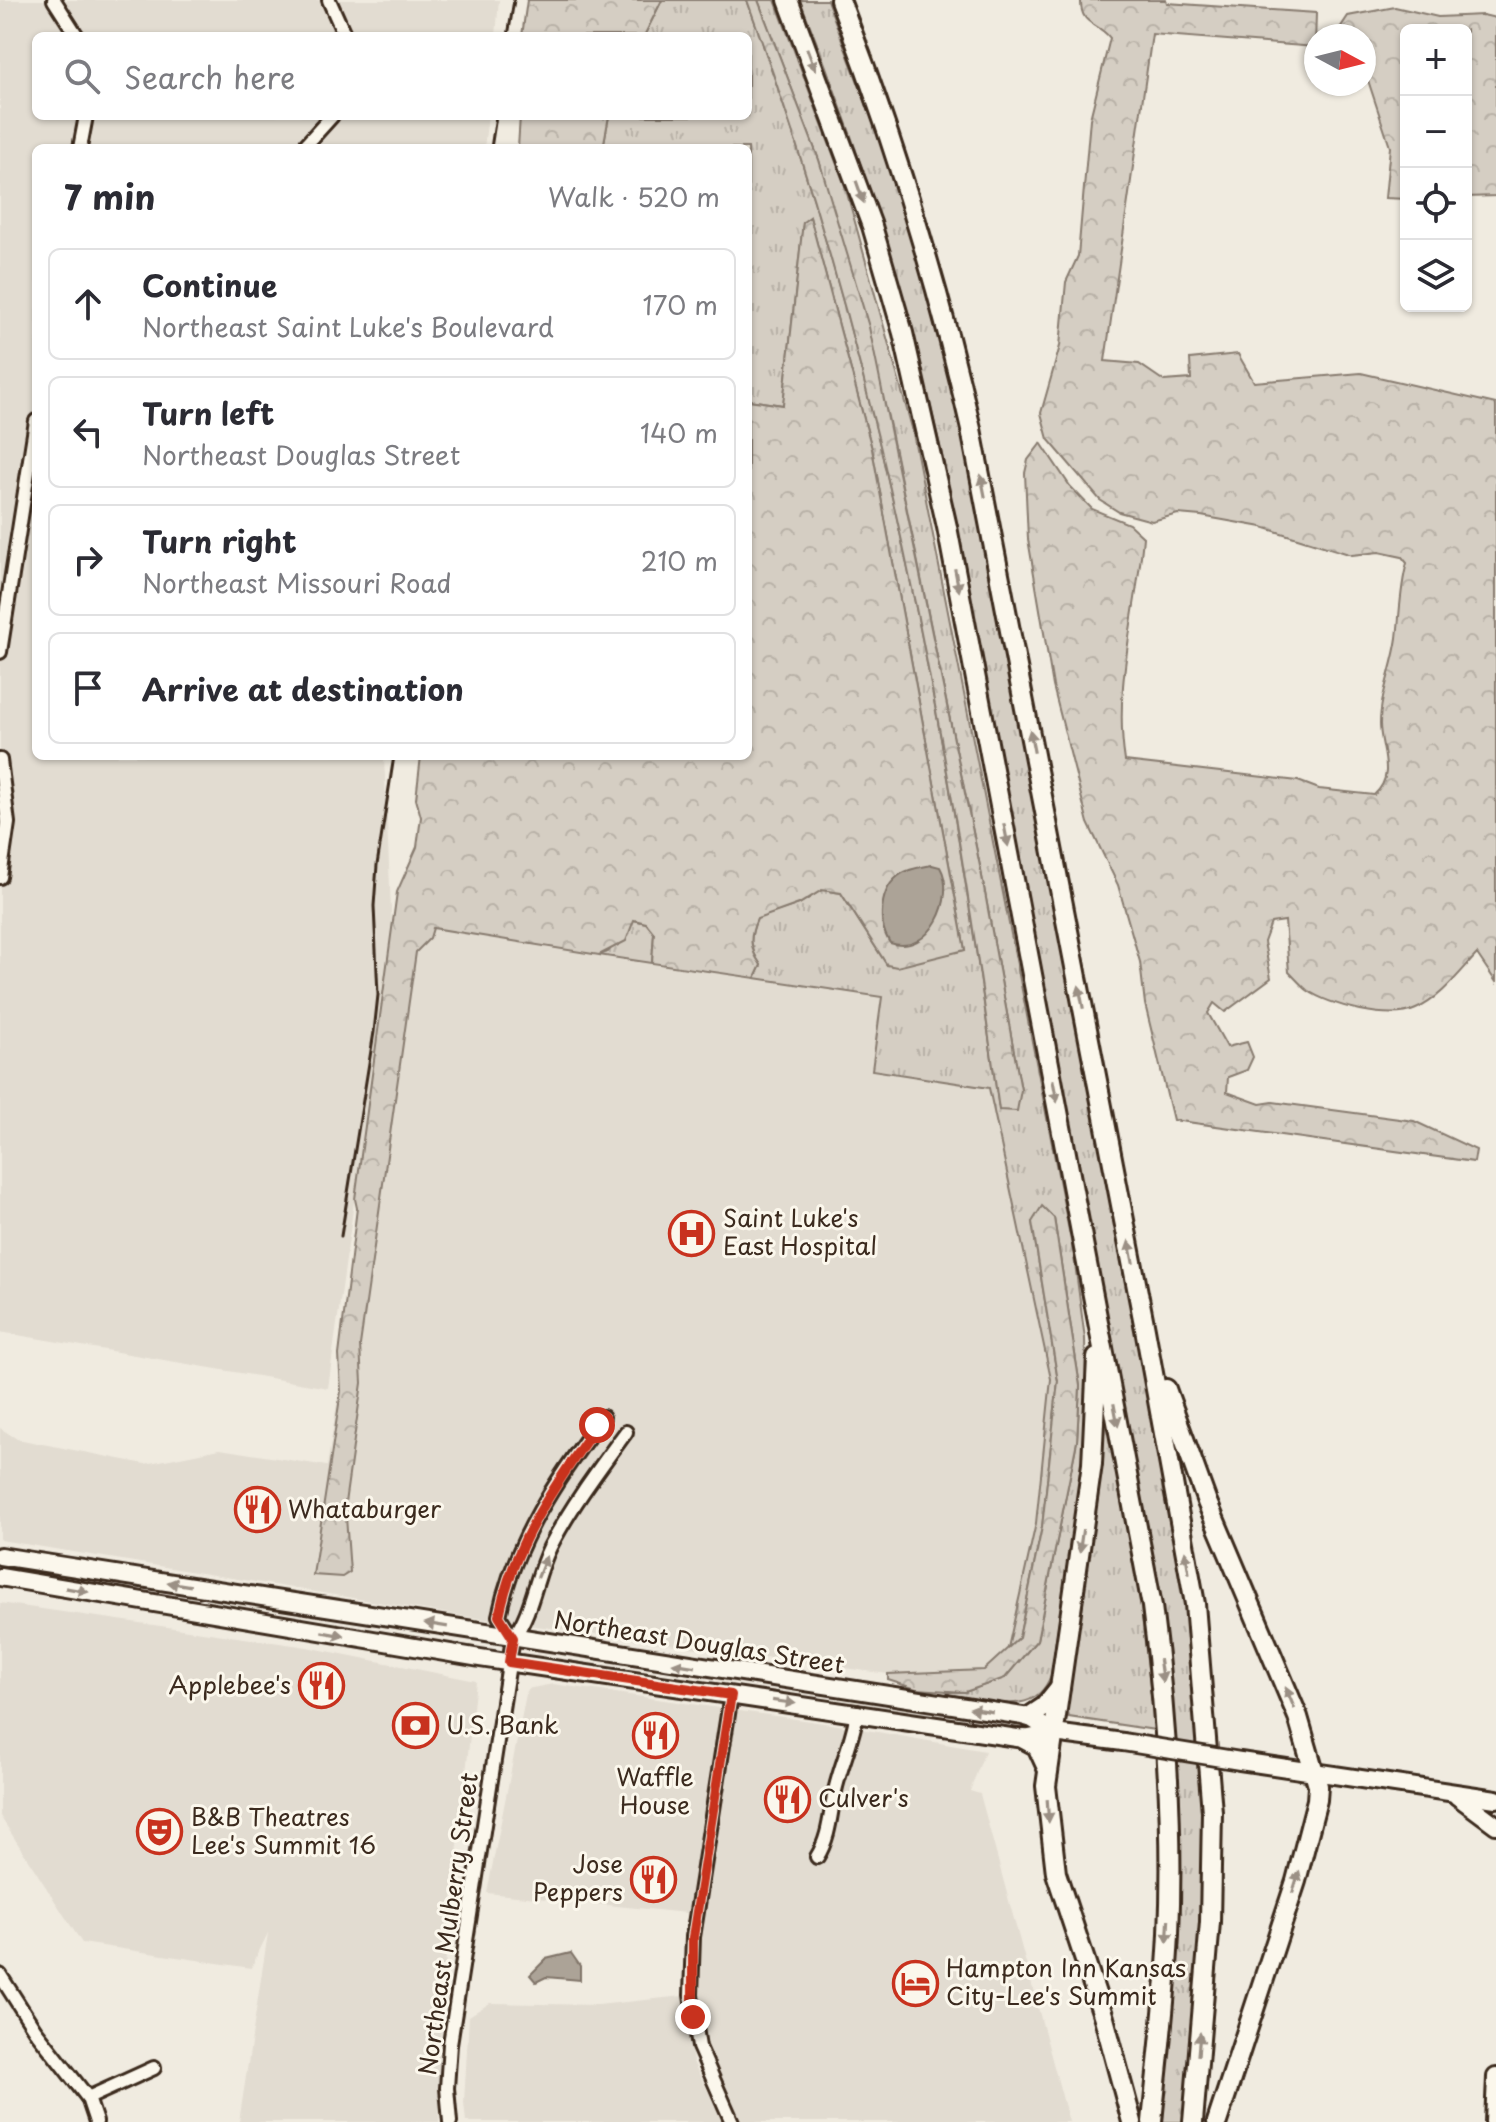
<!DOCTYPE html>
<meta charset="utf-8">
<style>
:root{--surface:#fff;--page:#f2f2f3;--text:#2b2b33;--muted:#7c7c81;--line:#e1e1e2}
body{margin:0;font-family:"Playpen Sans",sans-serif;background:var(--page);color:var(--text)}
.controls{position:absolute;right:24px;top:24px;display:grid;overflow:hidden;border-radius:12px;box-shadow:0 2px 6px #0004}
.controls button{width:72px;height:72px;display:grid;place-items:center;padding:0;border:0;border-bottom:2px solid var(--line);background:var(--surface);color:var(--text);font:40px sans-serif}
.compass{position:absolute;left:1304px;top:24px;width:72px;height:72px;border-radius:50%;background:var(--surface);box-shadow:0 2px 6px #0004;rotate:97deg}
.stop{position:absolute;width:24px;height:24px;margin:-18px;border:6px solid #c8321e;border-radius:50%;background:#fff}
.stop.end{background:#c8321e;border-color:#fff;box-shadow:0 2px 8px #0008}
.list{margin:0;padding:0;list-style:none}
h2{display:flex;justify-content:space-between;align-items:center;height:104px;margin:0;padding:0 32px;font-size:34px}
h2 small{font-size:26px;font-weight:400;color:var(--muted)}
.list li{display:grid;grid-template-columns:52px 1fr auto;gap:24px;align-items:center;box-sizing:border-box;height:112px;margin:0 16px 16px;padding:0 16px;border:2px solid var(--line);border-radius:12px}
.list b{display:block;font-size:30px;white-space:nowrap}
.list p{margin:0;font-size:26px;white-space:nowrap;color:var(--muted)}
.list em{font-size:26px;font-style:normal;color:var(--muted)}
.icon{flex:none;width:44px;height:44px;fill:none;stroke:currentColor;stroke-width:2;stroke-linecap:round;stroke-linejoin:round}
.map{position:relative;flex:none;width:1496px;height:2122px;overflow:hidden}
.search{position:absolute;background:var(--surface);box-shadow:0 2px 6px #0004;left:32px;top:32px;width:720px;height:88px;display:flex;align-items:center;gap:20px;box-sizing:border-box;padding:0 28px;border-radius:12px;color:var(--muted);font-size:30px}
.panel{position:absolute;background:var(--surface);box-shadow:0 2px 6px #0004;left:32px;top:144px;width:720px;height:616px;border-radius:12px}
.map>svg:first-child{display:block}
</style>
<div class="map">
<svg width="1496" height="2122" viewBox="0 0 1496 2122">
<defs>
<pattern id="grass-tufts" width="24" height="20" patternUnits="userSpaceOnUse" patternTransform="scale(2)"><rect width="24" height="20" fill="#d5cec3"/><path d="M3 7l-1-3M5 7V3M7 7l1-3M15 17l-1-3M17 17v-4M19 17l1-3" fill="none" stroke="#b8b1a7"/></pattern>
<pattern id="forest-crowns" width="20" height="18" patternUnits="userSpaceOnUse" patternTransform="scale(2)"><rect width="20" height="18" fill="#d5cec3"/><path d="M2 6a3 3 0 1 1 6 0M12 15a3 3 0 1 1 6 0" fill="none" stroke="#b8b1a7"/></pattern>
</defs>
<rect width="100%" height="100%" fill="#f0ebe0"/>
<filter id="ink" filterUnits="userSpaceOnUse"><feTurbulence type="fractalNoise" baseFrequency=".0125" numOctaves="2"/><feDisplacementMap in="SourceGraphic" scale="16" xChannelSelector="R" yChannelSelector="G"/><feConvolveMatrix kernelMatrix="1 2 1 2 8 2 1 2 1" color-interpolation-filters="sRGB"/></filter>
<g filter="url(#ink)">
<g fill="#e2dcd1">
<polygon points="0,0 499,0 496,36 36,36 36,116 488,116 484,148 36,148 36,756 384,756 392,931 328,1388 0,1332"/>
<polygon points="414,925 882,997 873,1070 989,1088 1051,1379 1036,1523 1008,1648 984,1670 888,1674 462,1616 0,1540 0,1428 17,1439 145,1464 220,1449 327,1466"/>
<polygon points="0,1603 307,1647 476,1681 446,1954 439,2060 439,2122 239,2122 268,1933 251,1968 82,1943 0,1816"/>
<polygon points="553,1684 844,1726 985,1751 970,1791 980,1794 1069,2122 733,2122 700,2050 687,1995 697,1914 487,1893 527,1689"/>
<polygon points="683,1996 693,2062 724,2122 466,2122 464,2102 469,2016 490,2003 598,2005"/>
</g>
<g fill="url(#grass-tufts)" stroke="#887c70" stroke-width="2">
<path d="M662,0H747C880,362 947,729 999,1109L1021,1090L981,871L888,417L819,160L758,0H775L845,186L912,428L1074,1256L1085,1339L1087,1430L1051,1675C1035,1720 988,1699 950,1695L947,1692H965L1005,1678L1037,1640L1077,1441L1080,1386L1054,1218L1032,1222L1058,1381L1042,1527L1019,1638L1008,1648L1036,1523L1051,1379L989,1088L872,1070L882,997L755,978L761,965C749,948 749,937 757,918L799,904L822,890L841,893L887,965L965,950L872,449L810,217L803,223L783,405L748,400V148H603L609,116H748V36H644Z"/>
<path d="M800,0H827L888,162L945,356L967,452L1172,1519L1187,1610L1199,1737L1202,1813L1200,1937L1185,2122H1158L1175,1927L1157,1591L1147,1524L941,450C906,296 859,146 800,0Z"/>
<polygon points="634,920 646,923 654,933 652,963 599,955 608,952"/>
<polygon points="1105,1400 1138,1581 1155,1730 1069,1717 1067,1709 1100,1479"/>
</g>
<g fill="url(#forest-crowns)" stroke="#887c70" stroke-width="2">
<polygon points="527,0 662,0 644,36 522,36"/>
<path d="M747,0H758L819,160L869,327L981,871L1021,1090L1017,1111L999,1110C948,730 879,361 747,0Z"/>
<path d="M1081,0H1166L1167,3L1316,13L1315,47L1152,34L1105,361L1139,364L1164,381L1191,379L1190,359L1238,354L1254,382L1361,373L1496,404V982L1477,954C1460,972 1440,999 1416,1009C1391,1021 1329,1006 1307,990C1301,985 1295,978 1289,972L1285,921L1271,923L1264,942L1271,978L1225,1012L1214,1003L1208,1013L1227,1047L1247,1042L1253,1057L1247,1070L1228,1077L1227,1092L1260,1104L1273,1102L1414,1121L1476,1150L1474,1162L1173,1120L1145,1004L1140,962L1118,885L1088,823L1053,686L1028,539L1025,473L1028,460L1041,443L1070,486L1092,509L1129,524L1143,537C1137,611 1113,686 1125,761L1298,781L1319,789L1374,795C1397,775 1380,749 1380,724C1380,695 1393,667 1397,638C1400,612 1400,588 1407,563L1402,557L1379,552L1352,555L1262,527L1201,516L1178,514L1152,521L1119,512L1100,500L1048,439L1041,413L1060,346L1066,282L1078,256L1090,119L1110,38C1098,22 1080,26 1081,0Z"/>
<polygon points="1395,7 1438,17 1483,15 1496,18 1496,196 1466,197 1466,30 1406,30 1406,199 1385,198 1390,147 1364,68 1364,36 1340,36 1340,28 1348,16"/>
<polygon points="520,116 609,116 603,148 518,148"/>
<path d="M810,217L872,449L965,950L897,967L887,965L841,893L822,890L799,904L757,919C749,937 749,948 761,965L755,978L652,963L654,933L646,923L634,920L626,941L599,955L433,928L430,938L416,952L360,1345L362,1383L345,1503L350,1572L342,1577L313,1575L341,1391L339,1355L357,1208L355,1199L397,892L417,847L421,817L416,799L421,756H748V400L783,405L803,222Z"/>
<polygon points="1042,1206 1054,1218 1080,1386 1077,1441 1037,1640 1005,1678 965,1692 916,1689 888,1680 888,1674 984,1670 1019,1638 1042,1527 1058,1381 1032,1222"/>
</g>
<g fill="#aca397" stroke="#7f7367" stroke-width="2">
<path d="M932,865L940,867C957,896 930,957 890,943C877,923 879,888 901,874C909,868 922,867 932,865Z"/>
<polygon points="571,1953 580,1966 580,1980 546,1977 536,1982 530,1975 546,1959"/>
</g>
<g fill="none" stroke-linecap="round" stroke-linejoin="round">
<defs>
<g id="minor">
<polyline points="54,0 77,36"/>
<polyline points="329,0 345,36"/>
<polyline points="80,148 86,116"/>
<polyline points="303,148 332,116"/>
<polyline points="0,652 36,421"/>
<polyline points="0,760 8,823 0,877"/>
<path d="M513,1638L499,1616C514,1542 557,1478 603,1417"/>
<polyline points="731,1695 693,1937 691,1995 699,2047 732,2122"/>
<path d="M817,1857C830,1836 830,1814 835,1791C841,1764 853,1740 857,1712"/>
<polyline points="0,1975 35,2030 88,2098 96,2122"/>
<polyline points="88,2098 154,2068"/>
<path d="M450,2122L447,2088L450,2044L513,1638C533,1611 535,1577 550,1547C571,1506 599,1469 626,1432"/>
</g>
<g id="major">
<polyline points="0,1556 1029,1717 1054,1733"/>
<polyline points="0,1577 480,1658 1024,1739 1054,1733 1123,1742"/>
<polyline points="1240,1761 1496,1799"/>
<polyline points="1457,1796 1496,1825"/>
<polyline points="1494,2122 1496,2077"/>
</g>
<g id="highway">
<path d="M788,0L872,226L903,333L947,527L1152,1606C1166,1715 1174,1824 1169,1934C1166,1997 1158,2060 1152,2122"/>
<path d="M840,0C894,141 938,282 971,429L1145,1329L1195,1604L1212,1812L1210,1922L1193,2122"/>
<polyline points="1097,1358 1092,1464 1046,1786 1056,1873 1104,2018 1132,2122"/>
<polyline points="1166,1389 1207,1502 1298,1717 1318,1786 1317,1800 1296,1881 1217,2122"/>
<polyline points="1029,1717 1044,1707 1060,1687"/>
<polyline points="1024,1739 1037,1746 1048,1770"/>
</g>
</defs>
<use href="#minor" stroke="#3b2a1e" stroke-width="18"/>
<use href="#major" stroke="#3b2a1e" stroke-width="22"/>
<use href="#highway" stroke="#3b2a1e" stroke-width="24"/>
<use href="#minor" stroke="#fbf7ec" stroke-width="12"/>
<use href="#major" stroke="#fbf7ec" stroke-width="16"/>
<use href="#highway" stroke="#fbf7ec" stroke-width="18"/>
<g stroke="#3b2a1e" stroke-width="3">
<polyline points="508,36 514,0"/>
<polyline points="491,148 496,116"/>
<polyline points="341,1236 374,1032 378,995 374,906 377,865 394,756"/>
</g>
<defs>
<polyline id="major-bridge" points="1123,1742 1240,1761"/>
</defs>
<use href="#major-bridge" stroke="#3b2a1e" stroke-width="22" stroke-linecap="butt"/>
<use href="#major-bridge" stroke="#fbf7ec" stroke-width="16"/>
</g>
<defs><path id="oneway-solid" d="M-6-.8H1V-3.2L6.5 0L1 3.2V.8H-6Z" transform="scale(2)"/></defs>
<g fill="#9b9085">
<use href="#oneway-solid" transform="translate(811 59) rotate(69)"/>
<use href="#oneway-solid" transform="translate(860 192) rotate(71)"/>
<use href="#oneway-solid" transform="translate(983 486) rotate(-101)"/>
<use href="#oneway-solid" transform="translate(957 580) rotate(79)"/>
<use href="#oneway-solid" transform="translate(1032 741) rotate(-101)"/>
<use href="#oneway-solid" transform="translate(1006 835) rotate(79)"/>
<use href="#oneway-solid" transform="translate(1081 997) rotate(-101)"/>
<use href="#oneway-solid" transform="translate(1055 1091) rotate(79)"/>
<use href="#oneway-solid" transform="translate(1131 1252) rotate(-101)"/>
<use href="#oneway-solid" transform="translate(1116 1415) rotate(79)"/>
<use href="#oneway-solid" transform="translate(1081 1541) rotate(98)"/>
<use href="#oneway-solid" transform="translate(1187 1562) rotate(-100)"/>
<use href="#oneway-solid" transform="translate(542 1567) rotate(-68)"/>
<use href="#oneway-solid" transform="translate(179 1584) rotate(-171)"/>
<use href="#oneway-solid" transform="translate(77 1590) rotate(10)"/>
<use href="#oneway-solid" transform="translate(436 1625) rotate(-171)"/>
<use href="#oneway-solid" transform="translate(333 1634) rotate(10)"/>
<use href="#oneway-solid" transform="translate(684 1665) rotate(-171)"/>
<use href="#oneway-solid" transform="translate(1161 1671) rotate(82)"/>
<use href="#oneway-solid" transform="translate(1290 1698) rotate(-113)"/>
<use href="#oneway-solid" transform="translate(784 1702) rotate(8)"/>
<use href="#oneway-solid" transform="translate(981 1710) rotate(-171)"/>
<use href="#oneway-solid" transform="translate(1048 1811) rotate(86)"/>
<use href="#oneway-solid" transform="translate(1296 1882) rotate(-73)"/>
<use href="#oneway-solid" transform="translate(1168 1931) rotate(93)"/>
<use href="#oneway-solid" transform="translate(1199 2044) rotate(-85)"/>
</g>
</g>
<g fill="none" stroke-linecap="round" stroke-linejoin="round" filter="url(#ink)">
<path stroke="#c8321e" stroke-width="10" d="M597,1425C554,1487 514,1542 499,1616L513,1638L509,1662L731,1695L693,1937V2017"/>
</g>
<defs>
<symbol id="hospital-ring" viewBox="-11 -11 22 22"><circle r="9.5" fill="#fbf7ec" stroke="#c8321e" stroke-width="1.5"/><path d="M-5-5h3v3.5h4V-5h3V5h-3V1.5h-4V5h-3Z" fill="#c8321e"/></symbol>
<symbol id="restaurant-ring" viewBox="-11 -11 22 22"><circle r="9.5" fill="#fbf7ec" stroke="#c8321e" stroke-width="1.5"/><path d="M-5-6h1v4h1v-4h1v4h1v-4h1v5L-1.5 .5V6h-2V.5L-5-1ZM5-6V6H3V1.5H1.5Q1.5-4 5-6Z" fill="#c8321e"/></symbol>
<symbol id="bank-ring" viewBox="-11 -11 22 22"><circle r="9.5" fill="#fbf7ec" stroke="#c8321e" stroke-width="1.5"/><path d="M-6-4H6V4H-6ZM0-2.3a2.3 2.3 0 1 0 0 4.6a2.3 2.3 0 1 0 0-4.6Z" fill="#c8321e"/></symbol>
<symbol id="theatre-ring" viewBox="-11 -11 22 22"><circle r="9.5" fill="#fbf7ec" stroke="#c8321e" stroke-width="1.5"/><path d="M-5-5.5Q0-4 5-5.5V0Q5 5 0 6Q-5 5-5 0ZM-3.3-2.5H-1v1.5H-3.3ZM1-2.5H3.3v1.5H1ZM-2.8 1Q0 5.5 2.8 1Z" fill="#c8321e"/></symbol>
<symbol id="hotel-ring" viewBox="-11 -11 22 22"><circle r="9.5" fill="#fbf7ec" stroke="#c8321e" stroke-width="1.5"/><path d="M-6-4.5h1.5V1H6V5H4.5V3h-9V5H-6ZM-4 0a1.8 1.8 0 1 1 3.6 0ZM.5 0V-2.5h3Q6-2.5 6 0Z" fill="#c8321e"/></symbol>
</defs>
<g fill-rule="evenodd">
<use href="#hospital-ring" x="666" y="1208" width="51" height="51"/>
<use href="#restaurant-ring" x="232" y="1484" width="51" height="51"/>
<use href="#restaurant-ring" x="296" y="1660" width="51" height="51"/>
<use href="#bank-ring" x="390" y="1700" width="51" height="51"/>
<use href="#restaurant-ring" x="630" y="1710" width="51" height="51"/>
<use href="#restaurant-ring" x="762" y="1774" width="51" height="51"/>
<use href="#theatre-ring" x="134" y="1806" width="51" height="51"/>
<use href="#restaurant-ring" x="628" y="1854" width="51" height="51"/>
<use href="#hotel-ring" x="890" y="1958" width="51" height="51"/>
</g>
<g text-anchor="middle" stroke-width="6" stroke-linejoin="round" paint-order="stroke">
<g font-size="24" fill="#3b2a1e" stroke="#fbf7ec" text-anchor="start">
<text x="723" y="1227">Saint Luke's<tspan x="723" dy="28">East Hospital</tspan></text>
<text x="288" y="1518">Whataburger</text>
<text x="291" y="1694" text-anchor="end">Applebee's</text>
<text x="446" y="1734">U.S. Bank</text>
<text x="655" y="1786" text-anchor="middle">Waffle<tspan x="655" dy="28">House</tspan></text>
<text x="818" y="1807">Culver's</text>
<text x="191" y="1826">B&amp;B Theatres<tspan x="191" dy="28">Lee's Summit 16</tspan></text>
<text x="623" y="1873" text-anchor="end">Jose<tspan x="623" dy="28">Peppers</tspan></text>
<text x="946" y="1977">Hampton Inn Kansas<tspan x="946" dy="28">City-Lee's Summit</tspan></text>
</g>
<g font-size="24" fill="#3b2a1e" stroke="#fbf7ec">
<text transform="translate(699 1643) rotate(9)" y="8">Northeast Douglas Street</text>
<text transform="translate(449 1924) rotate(-82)" y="8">Northeast Mulberry Street</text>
</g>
</g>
</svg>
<div class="controls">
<button>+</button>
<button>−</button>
<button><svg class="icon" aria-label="locate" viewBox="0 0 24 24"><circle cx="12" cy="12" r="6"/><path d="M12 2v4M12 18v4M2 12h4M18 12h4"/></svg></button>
<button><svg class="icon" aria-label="layers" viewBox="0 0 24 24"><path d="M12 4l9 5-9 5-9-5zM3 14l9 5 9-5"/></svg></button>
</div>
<svg class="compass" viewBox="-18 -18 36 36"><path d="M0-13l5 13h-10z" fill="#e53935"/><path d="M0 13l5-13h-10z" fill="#7c7c81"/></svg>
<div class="stop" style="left:597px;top:1425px"></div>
<div class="stop end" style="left:693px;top:2017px"></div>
<div class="search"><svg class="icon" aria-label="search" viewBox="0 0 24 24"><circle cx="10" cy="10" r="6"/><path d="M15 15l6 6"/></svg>Search here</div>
<section class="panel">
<h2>7 min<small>Walk · 520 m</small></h2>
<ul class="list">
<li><svg class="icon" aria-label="ahead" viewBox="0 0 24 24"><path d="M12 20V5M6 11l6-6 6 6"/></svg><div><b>Continue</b><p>Northeast Saint Luke's Boulevard</p></div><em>170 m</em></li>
<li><svg class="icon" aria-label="left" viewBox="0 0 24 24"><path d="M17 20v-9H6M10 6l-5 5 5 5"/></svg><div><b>Turn left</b><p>Northeast Douglas Street</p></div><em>140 m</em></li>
<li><svg class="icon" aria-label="right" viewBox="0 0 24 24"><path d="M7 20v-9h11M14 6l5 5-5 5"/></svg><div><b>Turn right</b><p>Northeast Missouri Road</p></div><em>210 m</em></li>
<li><svg class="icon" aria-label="arrive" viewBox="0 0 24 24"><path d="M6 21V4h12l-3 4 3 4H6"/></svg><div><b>Arrive at destination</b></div></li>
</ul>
</section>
</div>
